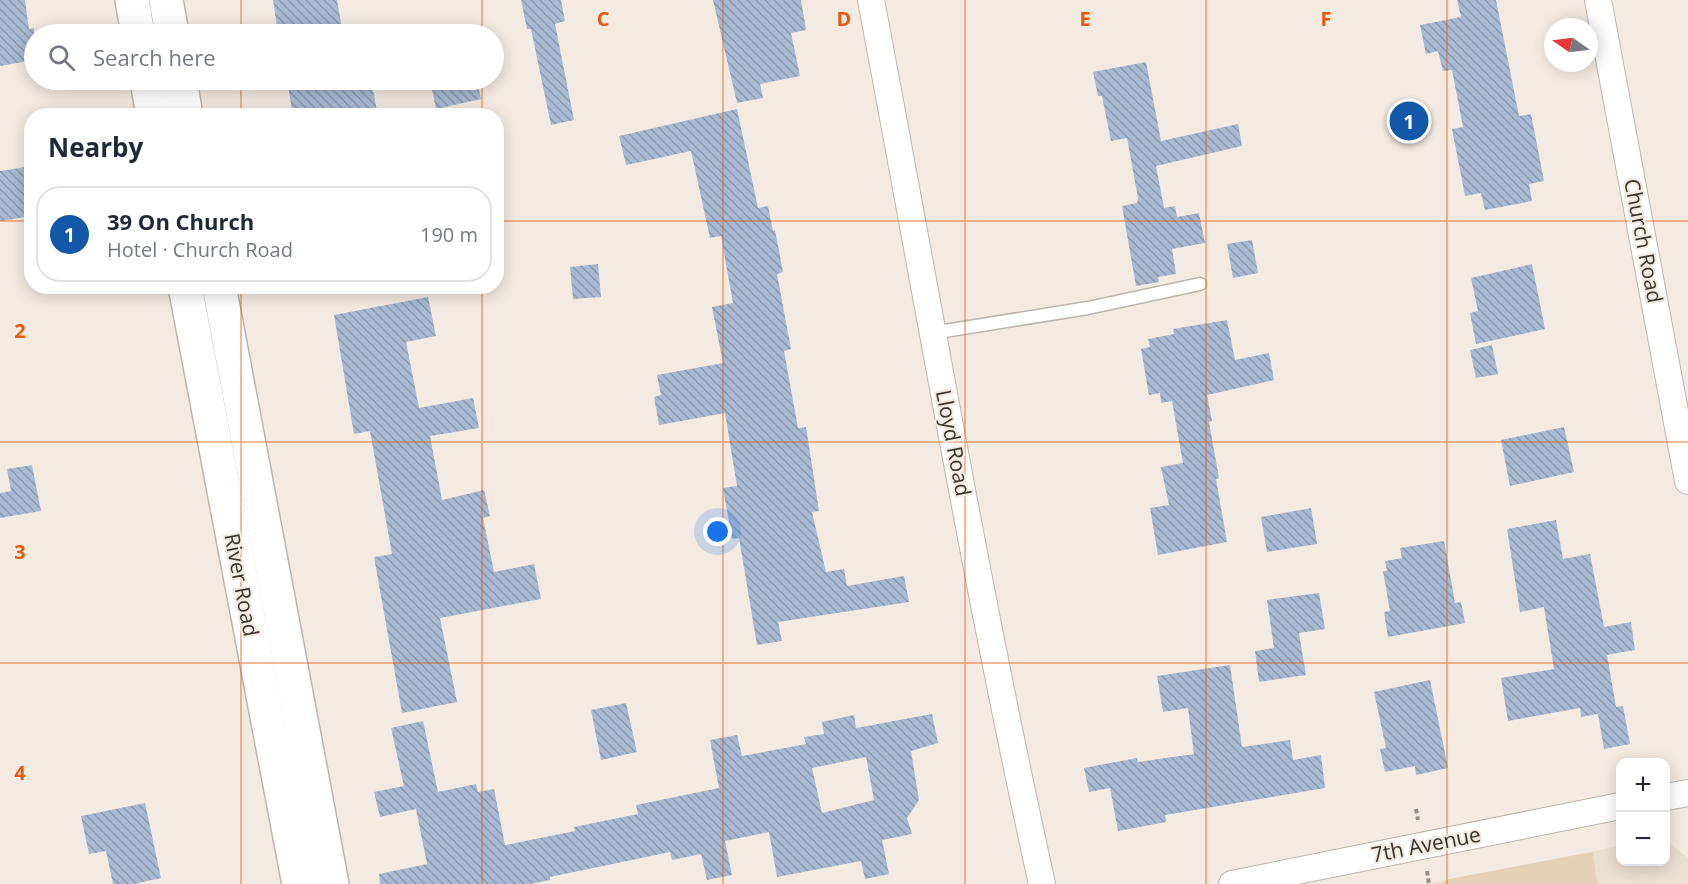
<!DOCTYPE html>
<meta charset="utf-8">
<style>
:root{--surface:#fff;--page:#f6f6f7;--text:#1f2937;--muted:#747a83;--line:#e0e1e3;--accent:#1358a8}
body{margin:0;font-family:"Open Sans",sans-serif;background:var(--page);color:var(--text)}
.controls{position:absolute;right:18px;bottom:18px;display:grid;overflow:hidden;border-radius:12px;box-shadow:0 3px 15px #0003}
.controls button{width:54px;height:54px;display:grid;place-items:center;padding:0;border:0;border-bottom:2px solid var(--line);background:var(--surface);color:var(--text);font:30px sans-serif}
.compass{position:absolute;left:1544px;top:18px;width:54px;height:54px;border-radius:50%;background:var(--surface);box-shadow:0 3px 15px #0003;rotate:284deg}
.you{position:absolute;left:718px;top:532px;width:21px;height:21px;margin:-15px;border:4px solid #fff;border-radius:50%;background:#1a73e8;box-shadow:0 0 0 9px #1a73e833}
.badge{display:grid;place-items:center;width:39px;height:39px;border-radius:50%;background:var(--accent);color:#fff;font-size:20px;font-weight:700}
.pin{position:absolute;translate:-50% -50%;border:3px solid #fff;box-shadow:0 2px 6px #0006}
.list{margin:0;padding:0;list-style:none}
h2{display:flex;justify-content:space-between;align-items:center;height:78px;margin:0;padding:0 24px;font-size:26px}
h2 small{font-size:20px;font-weight:400;color:var(--muted)}
.list li{display:grid;grid-template-columns:39px 1fr auto;gap:18px;align-items:center;box-sizing:border-box;height:96px;margin:0 12px 12px;padding:0 12px;border:2px solid var(--line);border-radius:24px}
.list b{display:block;font-size:22px;white-space:nowrap}
.list p{margin:0;font-size:20px;white-space:nowrap;color:var(--muted)}
.list em{font-size:20px;font-style:normal;color:var(--muted)}
.icon{flex:none;width:33px;height:33px;fill:none;stroke:currentColor;stroke-width:2;stroke-linecap:round;stroke-linejoin:round}
.map{position:relative;flex:none;width:1688px;height:884px;overflow:hidden}
.search{position:absolute;background:var(--surface);box-shadow:0 3px 15px #0003;left:24px;top:24px;width:480px;height:66px;display:flex;align-items:center;gap:15px;box-sizing:border-box;padding:0 21px;border-radius:33px;color:var(--muted);font-size:22px}
.panel{position:absolute;background:var(--surface);box-shadow:0 3px 15px #0003;left:24px;top:108px;width:480px;height:186px;border-radius:24px}
.map>svg:first-child{display:block}
</style>
<div class="map">
<svg width="1688" height="884" viewBox="0 0 1688 884">
<defs>
<pattern id="building-back-hatch" width="6" height="6" patternUnits="userSpaceOnUse" patternTransform="scale(1.5)"><rect width="6" height="6" fill="#a8bad3"/><path d="M-1 5l2 2M0 0l6 6M5-1l2 2" fill="none" stroke="#8a98ac"/></pattern>
</defs>
<rect width="100%" height="100%" fill="#f3ebe2"/>
<polygon fill="#ebdfd0" points="1666,841 1688,858 1688,884 1425,884 1620,846 1620,862 1666,862"/>
<polygon fill="#e5d1b8" points="1593,852 1597,884 1442,884 1449,879"/>
<g fill="url(#building-back-hatch)" fill-rule="evenodd">
<polygon points="0,0 25,0 29,29 34,28 34,60 0,66"/>
<polygon points="273,0 337,0 343,34 278,34"/>
<polygon points="521,0 561,0 565,21 555,24 574,120 551,125 531,29 527,29"/>
<polygon points="713,0 801,0 806,30 791,33 800,76 760,84 763,98 737,103"/>
<polygon points="1457,0 1496,0 1519,116 1531,114 1544,181 1529,184 1532,201 1485,210 1481,193 1465,196 1452,129 1463,127 1452,70 1443,71 1438,51 1426,54 1420,25 1461,17"/>
<polygon points="1146,62 1161,141 1238,124 1242,146 1156,166 1164,208 1175,206 1177,217 1199,213 1205,243 1172,249 1176,274 1158,277 1159,282 1136,286 1122,206 1137,203 1138,198 1127,138 1111,141 1102,96 1098,96 1093,72"/>
<polygon points="287,80 371,80 378,116 293,116"/>
<polygon points="430,80 477,80 481,99 436,109"/>
<polygon points="737,109 758,208 768,206 773,231 775,230 783,272 777,274 791,349 784,351 798,428 806,427 819,511 812,512 826,572 844,569 847,586 904,576 909,602 778,622 782,641 757,645 739,538 732,539 723,488 737,486 725,413 659,425 654,397 661,395 657,375 723,363 712,307 733,303 721,236 710,238 691,151 626,165 619,136"/>
<polygon points="32,166 32,216 0,221 0,171"/>
<polygon points="1252,240 1258,273 1233,278 1227,244"/>
<polygon points="598,264 601,297 573,299 570,267"/>
<polygon points="1532,264 1545,329 1476,344 1470,313 1478,311 1471,278"/>
<polygon points="428,297 436,336 406,342 419,408 473,398 479,428 430,436 442,500 484,490 490,516 483,518 494,572 534,564 541,599 440,618 457,702 402,713 374,557 392,554 370,431 354,434 334,315"/>
<polygon points="1227,320 1235,360 1269,353 1274,380 1207,395 1212,421 1209,422 1219,478 1216,479 1227,542 1158,555 1150,508 1169,505 1161,467 1183,463 1172,401 1161,403 1160,393 1149,395 1141,349 1150,347 1148,339 1174,334 1173,329"/>
<polygon points="1492,345 1498,374 1476,378 1470,350"/>
<polygon points="1564,427 1574,472 1510,486 1501,440"/>
<polygon points="32,465 41,511 0,518 0,493 11,491 7,469"/>
<polygon points="1311,508 1317,544 1267,552 1261,517"/>
<polygon points="1556,520 1563,559 1590,554 1604,627 1631,622 1635,650 1607,655 1616,707 1623,706 1630,744 1604,749 1598,714 1581,717 1580,708 1508,721 1501,678 1554,669 1544,607 1520,612 1507,529"/>
<polygon points="1444,541 1455,603 1461,602 1465,623 1388,637 1384,612 1390,611 1383,571 1387,571 1385,561 1402,558 1400,548"/>
<polygon points="1319,593 1325,629 1299,633 1306,675 1259,682 1255,651 1274,648 1267,600"/>
<polygon points="1230,665 1242,747 1290,740 1293,760 1321,755 1325,788 1165,815 1166,822 1118,831 1110,788 1089,792 1084,768 1137,758 1138,762 1194,754 1188,708 1163,712 1157,676"/>
<polygon points="1430,680 1448,768 1416,775 1415,766 1385,772 1380,749 1386,748 1374,692"/>
<polygon points="626,703 637,752 601,760 591,710"/>
<path d="M932,714L938,743L911,751L919,800L907,818L912,834L882,840L889,874L865,879L861,861L777,877L769,832L725,841L732,875L707,880L701,854L672,860L670,852L550,877V880L530,884H380L379,874L427,864L416,809L380,817L374,792L404,786L391,728L423,721L438,792L476,784L478,792L494,789L505,845L575,831L574,827L638,814L636,805L719,788L710,740L737,735L742,756L806,744L804,737L824,734L822,722L854,715L856,728ZM866,757L874,800L822,813L812,768Z"/>
<polygon points="145,803 161,878 134,884 113,884 106,851 89,854 81,816"/>
</g>
<g fill="none" stroke-linecap="round" stroke-linejoin="round">
<defs>
<polyline id="service" points="932,333 1088,308 1200,284"/>
<g id="minor">
<path d="M871,0C927,295 977,591 1042,884"/>
<polyline points="1598,0 1688,481"/>
<polyline points="1666,797 1688,793"/>
<polyline points="1232,884 1620,806"/>
</g>
<g id="secondary">
<polyline points="132,0 138,34"/>
<polyline points="166,0 172,34"/>
<polyline points="147,80 153,116"/>
<polyline points="180,80 186,116"/>
<polyline points="185,286 299,884"/>
<polyline points="219,286 332,884"/>
</g>
</defs>
<use href="#service" stroke="#bcb5ac" stroke-width="15"/>
<use href="#minor" stroke="#bcb5ac" stroke-width="28"/>
<use href="#secondary" stroke="#bcb5ac" stroke-width="36"/>
<g stroke="#938e87" stroke-width="4" stroke-dasharray="4.5 3" stroke-linecap="butt">
<polyline points="1416,809 1418,820"/>
<polyline points="1427,871 1429,884"/>
</g>
<use href="#service" stroke="#fff" stroke-width="12"/>
<use href="#minor" stroke="#fff" stroke-width="26"/>
<use href="#secondary" stroke="#fff" stroke-width="33"/>
</g>
<path fill="none" stroke="#e8590c" stroke-width="1.5" stroke-opacity="0.55" d="M241,0V34M482,0V34M723,0V884M965,0V884M1206,0V884M1447,0V884M241,80V116M482,80V116M0,221H32M496,221H1688M241,286V884M482,286V884M0,442H1688M0,663H1688"/>
<g text-anchor="middle" stroke-width="4.5" stroke-linejoin="round" paint-order="stroke">
<g font-size="21" fill="#373430" stroke="#f3ebe2">
<text transform="translate(1643 241) rotate(79)" y="7">Church Road</text>
<text transform="translate(953 443) rotate(79)" y="7">Lloyd Road</text>
<text transform="translate(241 585) rotate(79)" y="7">River Road</text>
<text transform="translate(1426 845) rotate(-11)" y="7">7th Avenue</text>
</g>
</g>
<g font-size="20" text-anchor="middle" font-weight="bold" fill="#e8590c" stroke="#f3ebe2" stroke-width="4.5" stroke-linejoin="round" paint-order="stroke">
<text x="603" y="26">C</text>
<text x="844" y="26">D</text>
<text x="1085" y="26">E</text>
<text x="1326" y="26">F</text>
<text x="20" y="338">2</text>
<text x="20" y="559">3</text>
<text x="20" y="780">4</text>
</g>
</svg>
<div class="controls">
<button>+</button>
<button>−</button>
</div>
<svg class="compass" viewBox="-18 -18 36 36"><path d="M0-13l5 13h-10z" fill="#e53935"/><path d="M0 13l5-13h-10z" fill="#747a83"/></svg>
<div class="you"></div>
<div class="pin badge" style="left:1409px;top:121px">1</div>
<div class="search"><svg class="icon" aria-label="search" viewBox="0 0 24 24"><circle cx="10" cy="10" r="6"/><path d="M15 15l6 6"/></svg>Search here</div>
<section class="panel">
<h2>Nearby<small></small></h2>
<ul class="list">
<li><span class="badge">1</span><div><b>39 On Church</b><p>Hotel · Church Road</p></div><em>190 m</em></li>
</ul>
</section>
</div>
